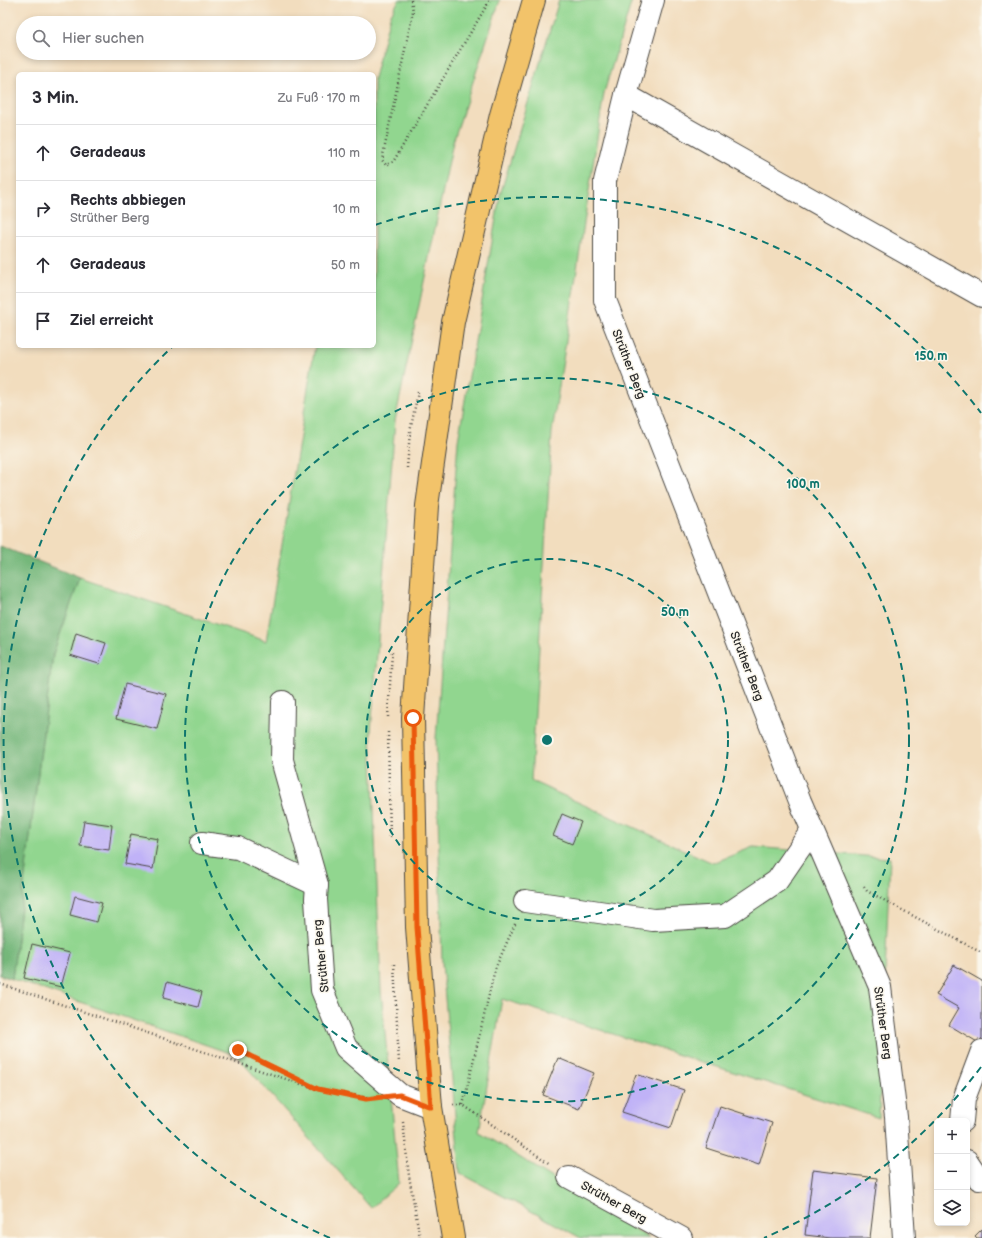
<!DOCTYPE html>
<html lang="de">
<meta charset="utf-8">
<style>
:root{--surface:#fff;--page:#f2f2f3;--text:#2b2b33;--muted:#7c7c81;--line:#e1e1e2}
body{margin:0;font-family:"Balsamiq Sans",sans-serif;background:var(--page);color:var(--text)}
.controls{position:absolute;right:12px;bottom:12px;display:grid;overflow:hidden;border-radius:6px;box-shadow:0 2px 6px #0003}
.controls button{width:36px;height:36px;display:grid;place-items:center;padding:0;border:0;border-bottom:1px solid var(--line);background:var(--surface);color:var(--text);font:20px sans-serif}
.stop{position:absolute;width:12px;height:12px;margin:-9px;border:3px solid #ea580c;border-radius:50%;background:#fff}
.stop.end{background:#ea580c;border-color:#fff;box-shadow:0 1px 4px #0008}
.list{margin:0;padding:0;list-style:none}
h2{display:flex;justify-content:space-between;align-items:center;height:52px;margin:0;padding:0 16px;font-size:17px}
h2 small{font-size:13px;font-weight:400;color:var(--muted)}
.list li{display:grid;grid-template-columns:26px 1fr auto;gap:12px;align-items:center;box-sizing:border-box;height:56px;padding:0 16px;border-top:1px solid var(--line)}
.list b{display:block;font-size:15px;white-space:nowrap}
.list p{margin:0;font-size:13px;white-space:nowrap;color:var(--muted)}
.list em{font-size:13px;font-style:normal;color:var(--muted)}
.icon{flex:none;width:22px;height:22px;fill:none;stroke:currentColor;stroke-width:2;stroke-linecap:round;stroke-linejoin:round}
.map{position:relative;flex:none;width:982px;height:1238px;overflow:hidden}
.search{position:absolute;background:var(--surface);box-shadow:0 2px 6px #0003;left:16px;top:16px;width:360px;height:44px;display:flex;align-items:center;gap:10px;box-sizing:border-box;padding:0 14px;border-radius:22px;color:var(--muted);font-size:15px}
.panel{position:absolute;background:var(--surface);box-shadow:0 2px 6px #0003;left:16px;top:72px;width:360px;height:276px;border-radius:6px}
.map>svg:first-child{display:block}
</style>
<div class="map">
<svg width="982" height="1238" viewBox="0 0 982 1238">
<rect width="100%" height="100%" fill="#fbf7ec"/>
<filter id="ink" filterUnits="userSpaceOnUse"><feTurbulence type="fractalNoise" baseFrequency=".025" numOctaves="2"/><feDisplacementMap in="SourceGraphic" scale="8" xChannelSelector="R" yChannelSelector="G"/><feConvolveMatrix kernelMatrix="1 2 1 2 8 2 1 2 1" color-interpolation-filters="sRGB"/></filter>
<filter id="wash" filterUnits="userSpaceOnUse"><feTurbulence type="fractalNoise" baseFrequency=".012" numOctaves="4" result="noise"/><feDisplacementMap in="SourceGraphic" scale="16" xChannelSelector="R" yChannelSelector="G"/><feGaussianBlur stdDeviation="0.9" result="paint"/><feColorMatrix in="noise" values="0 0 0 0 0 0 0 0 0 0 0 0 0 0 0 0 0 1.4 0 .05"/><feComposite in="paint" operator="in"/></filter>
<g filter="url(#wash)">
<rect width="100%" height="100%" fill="#f2ddbe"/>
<g fill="#91d68f" stroke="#5e805d">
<polygon points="399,0 500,0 453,142 395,421 371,732 381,990 399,1183 371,1208 236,1055 12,979 53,654 80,578 266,641 315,346 374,346 374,78 390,16"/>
<polygon points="559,0 632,0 604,93 552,432 531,781 713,863 753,847 890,858 879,1118 502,999 479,1132 649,1238 581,1238 460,1173 442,963 436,738 458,441 500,195"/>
</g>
<polygon fill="#74b77a" stroke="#507152" points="0,546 80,578 53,654 12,979 0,975"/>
<g id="blocks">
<g fill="#c0b2f7">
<polygon points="76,633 106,643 99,664 70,655"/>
<polygon points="125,684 166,694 157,729 116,719"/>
<polygon points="562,814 581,822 572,844 553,836"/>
<polygon points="84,821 112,825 109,850 80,846"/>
<polygon points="131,834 158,839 153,869 125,864"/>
<polygon points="75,896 102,903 97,922 70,915"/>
<polygon points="32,944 70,953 61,987 24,978"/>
<polygon points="954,965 982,981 982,1038 979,1043 949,1025 959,1008 936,995"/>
<polygon points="167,982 202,992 198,1007 163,998"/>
<polygon points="558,1058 594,1073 579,1109 543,1095"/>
<polygon points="636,1074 684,1090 671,1128 622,1112"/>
<polygon points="720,1106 772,1123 759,1165 706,1148"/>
<polygon points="813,1170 877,1178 870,1238 830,1238 805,1235"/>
<polygon points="982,1229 982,1238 977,1238 975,1236"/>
</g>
</g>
</g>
<g filter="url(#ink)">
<use href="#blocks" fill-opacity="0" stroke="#494641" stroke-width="1"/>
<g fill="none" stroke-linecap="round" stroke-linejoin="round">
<defs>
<g id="minor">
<polyline points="653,0 626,95 605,181 605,300 800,801 880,987 896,1117 904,1238"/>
<polyline points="626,95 982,296"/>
<polyline points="283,702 282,760 317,885 316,899 322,990 346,1048 400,1095 431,1107"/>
<polyline points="202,843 238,848 317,885"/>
<polyline points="525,901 653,920 725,916 777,881 812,830"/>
<polyline points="962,1121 964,1099 982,1051"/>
<polyline points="967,1161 979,1179"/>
<polyline points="569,1177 681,1238"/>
</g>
<polyline id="major" points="453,1238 431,1107 417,927 413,718 427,506 453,322 501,115 534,0"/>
</defs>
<use href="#minor" stroke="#494641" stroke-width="24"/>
<use href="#major" stroke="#494641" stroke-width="24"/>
<g stroke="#494641" stroke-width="2.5" stroke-dasharray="1 3" stroke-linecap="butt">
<polyline points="411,0 413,11 382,160 386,165 393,162 490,0"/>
<polyline points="407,468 410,432 418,392"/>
<polyline points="388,717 392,652"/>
<polyline points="388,732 390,839"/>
<polyline points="864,887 867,891 982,953"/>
<polyline points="394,964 399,1063"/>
<polyline points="0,984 301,1084 318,1089 368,1098"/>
<polyline points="238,1050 311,1086"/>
<polyline points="453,1105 463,1105 550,1164"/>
<polyline points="463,1105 495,969 516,922"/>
<polyline points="403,1122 409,1176 420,1238"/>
</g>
<use href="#minor" stroke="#fff" stroke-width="22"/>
<use href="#major" stroke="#f2c36a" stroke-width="22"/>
</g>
</g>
<g fill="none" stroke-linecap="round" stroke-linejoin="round" filter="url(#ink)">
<polyline stroke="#ea580c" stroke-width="5" points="238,1050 318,1089 366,1099 400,1095 431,1107 417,927 413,718"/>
</g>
<g fill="none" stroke="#0f766e" stroke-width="2" stroke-dasharray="7 5">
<circle cx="547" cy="740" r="181"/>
<circle cx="547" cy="740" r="362"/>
<path d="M981 1067A543 543 0 0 1 764 1238M330 1238A543 543 0 0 1 173 346M375 225A543 543 0 0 1 981 413"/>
</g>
<g text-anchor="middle" stroke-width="3" stroke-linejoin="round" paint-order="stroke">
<g font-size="12" fill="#2b2b2b" stroke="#fbf7ec">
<text transform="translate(629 364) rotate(69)" y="4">Strüther Berg</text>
<text transform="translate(747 666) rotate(69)" y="4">Strüther Berg</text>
<text transform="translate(321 956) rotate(-96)" y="4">Strüther Berg</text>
<text transform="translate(883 1023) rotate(82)" y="4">Strüther Berg</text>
<text transform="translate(614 1202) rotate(29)" y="4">Strüther Berg</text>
</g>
</g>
<circle cx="547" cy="740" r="6" fill="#0f766e" stroke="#fbf7ec" stroke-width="2"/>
<g font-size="12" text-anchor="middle" font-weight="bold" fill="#0f766e" stroke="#fbf7ec" stroke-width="3" stroke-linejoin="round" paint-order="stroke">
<text x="931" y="360">150 m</text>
<text x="803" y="488">100 m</text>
<text x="675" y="616">50 m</text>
</g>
</svg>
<div class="controls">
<button>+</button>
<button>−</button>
<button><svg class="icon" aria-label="layers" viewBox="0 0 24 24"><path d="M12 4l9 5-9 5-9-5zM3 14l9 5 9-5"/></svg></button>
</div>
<div class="stop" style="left:413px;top:718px"></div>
<div class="stop end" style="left:238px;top:1050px"></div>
<div class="search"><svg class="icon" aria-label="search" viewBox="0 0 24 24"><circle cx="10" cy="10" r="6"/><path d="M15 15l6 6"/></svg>Hier suchen</div>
<section class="panel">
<h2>3 Min.<small>Zu Fuß · 170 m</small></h2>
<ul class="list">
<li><svg class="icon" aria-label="ahead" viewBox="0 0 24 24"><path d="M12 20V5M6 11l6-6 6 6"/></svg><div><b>Geradeaus</b></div><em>110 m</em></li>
<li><svg class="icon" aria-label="right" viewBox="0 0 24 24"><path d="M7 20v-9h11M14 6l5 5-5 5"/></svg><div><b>Rechts abbiegen</b><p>Strüther Berg</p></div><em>10 m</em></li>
<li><svg class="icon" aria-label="ahead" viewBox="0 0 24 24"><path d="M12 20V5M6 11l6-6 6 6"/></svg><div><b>Geradeaus</b></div><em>50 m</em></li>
<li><svg class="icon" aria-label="arrive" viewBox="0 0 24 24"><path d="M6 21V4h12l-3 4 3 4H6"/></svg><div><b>Ziel erreicht</b></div></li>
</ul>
</section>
</div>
